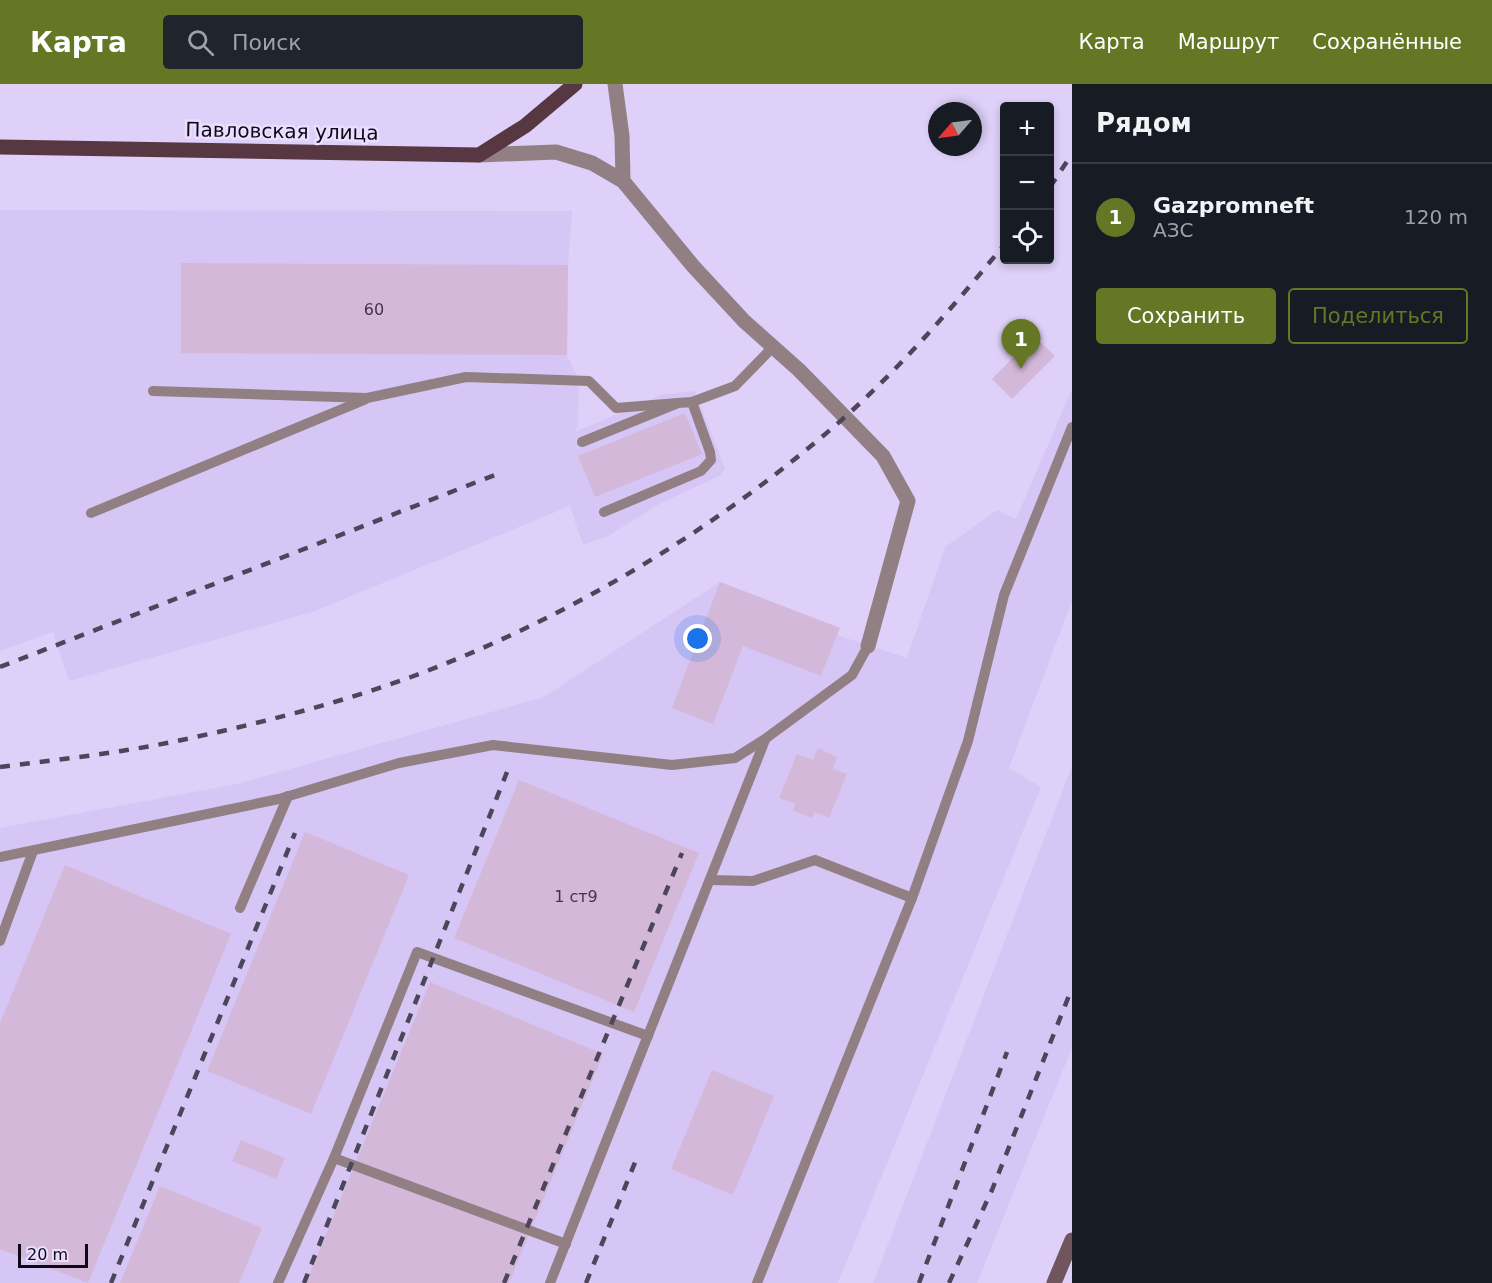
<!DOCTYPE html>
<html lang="ru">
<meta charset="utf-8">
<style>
:root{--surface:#171b24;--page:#20242c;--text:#f1f3f6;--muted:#9ea1a6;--line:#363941;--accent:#657625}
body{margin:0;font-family:"DejaVu Sans",sans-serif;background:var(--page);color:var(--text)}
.controls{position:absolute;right:18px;top:18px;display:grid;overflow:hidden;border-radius:6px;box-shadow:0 3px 9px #0003}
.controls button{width:54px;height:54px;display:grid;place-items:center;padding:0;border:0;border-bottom:2px solid var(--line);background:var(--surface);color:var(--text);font:30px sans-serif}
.compass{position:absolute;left:928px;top:18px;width:54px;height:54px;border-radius:50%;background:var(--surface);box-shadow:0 3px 9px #0003;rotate:242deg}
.scale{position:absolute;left:18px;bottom:15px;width:70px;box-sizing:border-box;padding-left:6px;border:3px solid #0e0916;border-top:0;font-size:16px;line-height:21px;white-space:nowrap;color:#0e0916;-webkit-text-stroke:4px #eadfff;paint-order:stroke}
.you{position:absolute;left:698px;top:555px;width:21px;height:21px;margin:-15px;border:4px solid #fff;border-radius:50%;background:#1a73e8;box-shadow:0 0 0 9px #1a73e833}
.badge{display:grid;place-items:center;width:39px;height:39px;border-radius:50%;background:var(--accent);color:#fff;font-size:20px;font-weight:700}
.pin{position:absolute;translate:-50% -50px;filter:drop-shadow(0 2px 3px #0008)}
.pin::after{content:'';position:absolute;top:32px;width:21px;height:18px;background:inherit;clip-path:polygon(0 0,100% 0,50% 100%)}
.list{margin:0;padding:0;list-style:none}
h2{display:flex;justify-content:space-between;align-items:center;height:78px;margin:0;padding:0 24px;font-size:26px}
h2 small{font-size:20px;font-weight:400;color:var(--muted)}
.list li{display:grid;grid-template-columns:39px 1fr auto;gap:18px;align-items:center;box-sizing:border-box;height:108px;padding:0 24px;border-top:2px solid var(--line)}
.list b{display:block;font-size:22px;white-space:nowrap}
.list p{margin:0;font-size:20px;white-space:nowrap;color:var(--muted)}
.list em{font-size:20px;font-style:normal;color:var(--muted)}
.actions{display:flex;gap:12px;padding:18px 24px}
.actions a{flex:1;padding:14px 0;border:2px solid var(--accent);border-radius:6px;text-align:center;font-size:21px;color:var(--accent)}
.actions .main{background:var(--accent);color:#fff}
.icon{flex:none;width:33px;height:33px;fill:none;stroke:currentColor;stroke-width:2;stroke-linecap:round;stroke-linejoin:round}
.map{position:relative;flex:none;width:1072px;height:1199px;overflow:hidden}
header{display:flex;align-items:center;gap:36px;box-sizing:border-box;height:84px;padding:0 30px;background:var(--accent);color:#fff}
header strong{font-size:28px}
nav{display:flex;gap:33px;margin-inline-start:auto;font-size:21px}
.search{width:420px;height:54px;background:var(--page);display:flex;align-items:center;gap:15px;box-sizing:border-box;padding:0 21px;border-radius:6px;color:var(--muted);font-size:22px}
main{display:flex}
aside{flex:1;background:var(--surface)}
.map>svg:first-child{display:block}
</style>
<header>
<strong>Карта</strong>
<div class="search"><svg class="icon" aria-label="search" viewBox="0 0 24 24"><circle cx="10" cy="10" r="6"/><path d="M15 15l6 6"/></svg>Поиск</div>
<nav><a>Карта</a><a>Маршрут</a><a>Сохранённые</a></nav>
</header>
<main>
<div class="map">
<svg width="1072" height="1199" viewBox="0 0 1072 1199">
<rect width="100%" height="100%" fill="#ded0f8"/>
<g fill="#d6c6f5">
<polygon points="0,126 572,127 568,181 567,271 579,297 578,342 575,348 661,311 695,307 725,385 719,392 661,419 608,452 583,461 570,422 312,528 69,597 53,548 0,567"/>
<polygon points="1072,305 1072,517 1009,684 1041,703 838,1199 0,1199 0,744 237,700 544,613 720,498 840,544 837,551 907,574 945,463 997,426 1016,435"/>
<polygon points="1072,682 1072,964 977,1199 873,1199"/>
</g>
<g fill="#d4b8da">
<polygon points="181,179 568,181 567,271 181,269"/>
<polygon points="1034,252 1055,272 1012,315 992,295"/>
<polygon points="685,329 702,370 595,413 578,372"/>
<polygon points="720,498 840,544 821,592 743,562 713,640 672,624"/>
<polygon points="818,664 837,673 833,685 847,690 829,734 815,728 812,734 793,726 795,720 779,714 797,670 813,676"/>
<polygon points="519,696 699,769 634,928 454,854"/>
<polygon points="305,748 409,791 311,1030 207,987"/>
<polygon points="65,781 231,850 88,1199 0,1165 0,939"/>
<polygon points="430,898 603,970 509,1199 306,1199"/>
<polygon points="712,986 774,1012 733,1111 671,1085"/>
<polygon points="241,1056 285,1074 276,1095 232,1077"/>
<polygon points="160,1102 262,1144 239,1199 120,1199"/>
</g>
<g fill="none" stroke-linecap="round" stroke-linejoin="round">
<g stroke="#927f84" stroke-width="10">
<polyline points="153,307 367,314 466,293 589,297 616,324 678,319"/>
<polyline points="692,318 735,302 772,264"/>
<polyline points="582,358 678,319 692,318 710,368 711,376 701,387 604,428"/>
<polyline points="91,429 364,316"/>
<polyline points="0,773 279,715 399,679 493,661 672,681 735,674 765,655 852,591 868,562"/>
<polyline points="710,796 753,797 815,776 912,814 757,1199"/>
<polyline points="912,814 968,657 1004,511 1072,343"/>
<polyline points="240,824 288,712"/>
<polyline points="0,857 33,767"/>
<polyline points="334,1074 566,1160"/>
<polyline points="278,1199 334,1074 417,868 648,952"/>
<polyline points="550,1199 765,656"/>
</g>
<g stroke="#927f84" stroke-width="15">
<polyline points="615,0 622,52 623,97"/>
<polyline points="479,71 556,68 592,79 623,97 693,182 744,237 799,286 883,372 908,417 868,562"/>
</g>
<polyline stroke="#70555c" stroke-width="15" points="1054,1199 1072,1156"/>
<polyline stroke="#573741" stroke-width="15" points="0,63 479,71 525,42 575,0"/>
<g stroke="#4d465b" stroke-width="4.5" stroke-dasharray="10 10" stroke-linecap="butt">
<polyline points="1050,103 1072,70"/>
<polyline points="0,583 500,389"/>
<path d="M0,683C64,675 128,668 191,654C265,638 339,619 411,593C559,538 702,454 823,352C890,296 949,228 1004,161"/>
<polyline points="111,1199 295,749"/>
<polyline points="304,1199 507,688"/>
<polyline points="504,1199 682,769"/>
<polyline points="586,1199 638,1071"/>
<polyline points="919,1199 1007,968"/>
<polyline points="949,1199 992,1106 1072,904"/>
</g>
</g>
<g text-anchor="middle" stroke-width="5" stroke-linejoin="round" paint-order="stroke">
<g font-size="16" fill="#403547">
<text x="374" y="231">60</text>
<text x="576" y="818">1 ст9</text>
</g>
<g font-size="20" fill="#0e0916" stroke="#eadfff">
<text transform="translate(282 47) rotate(1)" y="7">Павловская улица</text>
</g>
</g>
</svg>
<div class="controls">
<button>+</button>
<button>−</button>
<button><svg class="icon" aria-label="locate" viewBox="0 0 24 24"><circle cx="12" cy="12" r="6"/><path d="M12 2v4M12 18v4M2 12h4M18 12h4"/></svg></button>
</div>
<svg class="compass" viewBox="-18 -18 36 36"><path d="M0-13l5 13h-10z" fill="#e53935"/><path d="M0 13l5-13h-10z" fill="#9ea1a6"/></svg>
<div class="scale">20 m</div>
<div class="you"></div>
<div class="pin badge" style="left:1021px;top:285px">1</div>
</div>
<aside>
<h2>Рядом<small></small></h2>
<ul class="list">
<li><span class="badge">1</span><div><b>Gazpromneft</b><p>АЗС</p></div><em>120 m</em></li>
</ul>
<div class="actions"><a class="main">Сохранить</a><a>Поделиться</a></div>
</aside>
</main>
